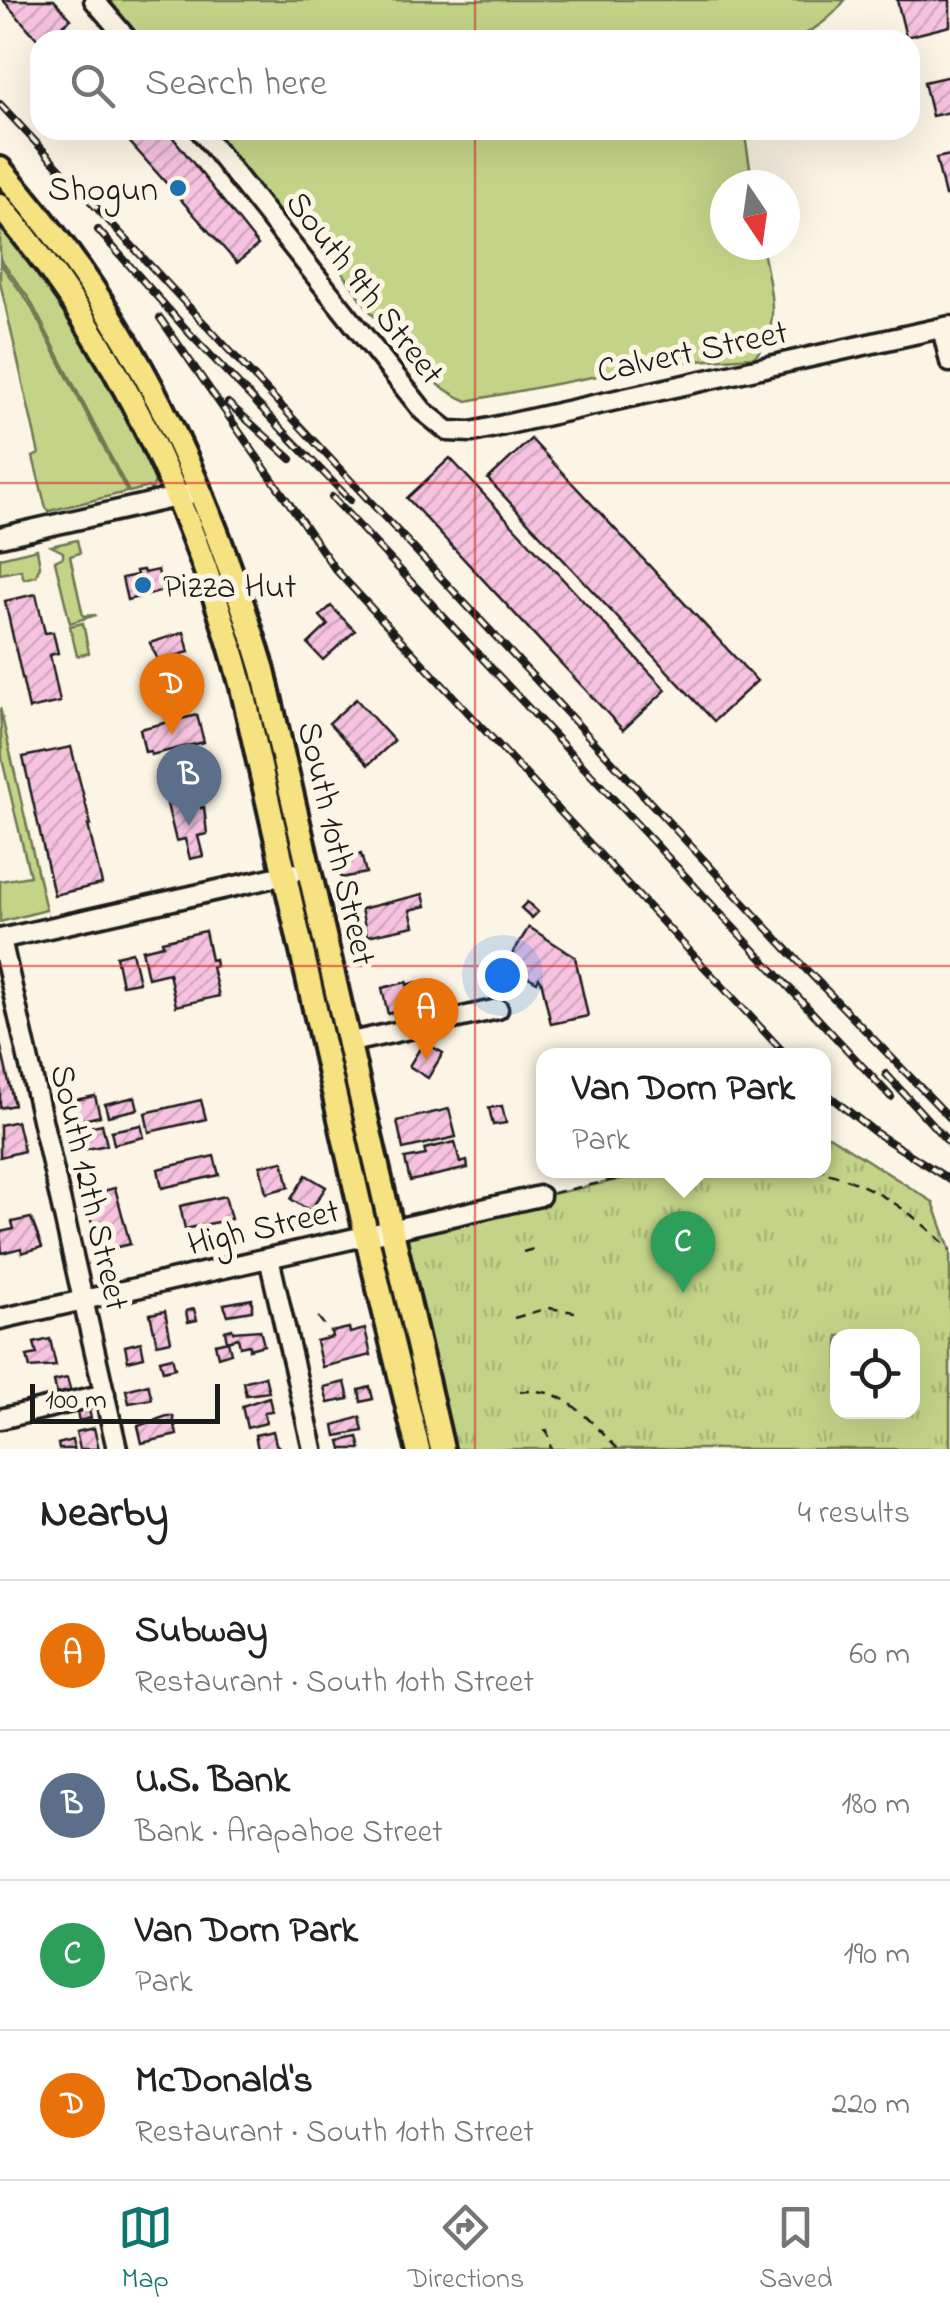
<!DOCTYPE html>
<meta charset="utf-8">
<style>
:root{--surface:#fff;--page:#f2f2f2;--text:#222;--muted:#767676;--line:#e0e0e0;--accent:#0f766e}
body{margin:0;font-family:"Indie Flower",sans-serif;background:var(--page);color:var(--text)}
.controls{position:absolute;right:30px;bottom:30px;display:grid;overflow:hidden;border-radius:20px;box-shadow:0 10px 40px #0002}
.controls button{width:90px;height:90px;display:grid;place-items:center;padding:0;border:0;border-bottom:2px solid var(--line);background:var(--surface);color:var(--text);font:50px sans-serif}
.compass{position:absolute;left:710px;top:170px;width:90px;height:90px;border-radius:50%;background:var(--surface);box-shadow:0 10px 40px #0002;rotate:167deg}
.scale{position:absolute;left:30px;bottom:25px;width:190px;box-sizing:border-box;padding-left:10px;border:5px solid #1c1c1c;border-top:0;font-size:28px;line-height:35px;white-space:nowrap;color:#1c1c1c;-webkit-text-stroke:8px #fcf5e5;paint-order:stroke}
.you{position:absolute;left:502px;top:975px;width:35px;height:35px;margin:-25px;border:8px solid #fff;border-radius:50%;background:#1a73e8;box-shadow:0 0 0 15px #1a73e833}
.badge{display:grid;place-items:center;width:65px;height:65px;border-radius:50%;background:var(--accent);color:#fff;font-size:32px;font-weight:700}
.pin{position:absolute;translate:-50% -82px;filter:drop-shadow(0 2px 5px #0008)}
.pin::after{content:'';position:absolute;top:52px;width:35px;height:30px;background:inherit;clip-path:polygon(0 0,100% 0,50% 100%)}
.popup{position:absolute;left:536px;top:1048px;width:295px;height:130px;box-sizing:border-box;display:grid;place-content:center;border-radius:20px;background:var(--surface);filter:drop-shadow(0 2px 8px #0005);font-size:32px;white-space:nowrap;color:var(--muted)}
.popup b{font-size:38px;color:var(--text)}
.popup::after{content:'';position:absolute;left:50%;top:100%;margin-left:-20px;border:20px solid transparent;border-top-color:var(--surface)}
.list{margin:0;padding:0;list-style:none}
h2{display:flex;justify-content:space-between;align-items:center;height:130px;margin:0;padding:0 40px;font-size:42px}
h2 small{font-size:32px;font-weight:400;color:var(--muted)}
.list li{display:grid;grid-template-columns:65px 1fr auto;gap:30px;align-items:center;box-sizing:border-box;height:150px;padding:0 40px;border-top:2px solid var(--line)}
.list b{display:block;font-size:38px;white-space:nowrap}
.list p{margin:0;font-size:32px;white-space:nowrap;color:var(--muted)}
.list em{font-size:32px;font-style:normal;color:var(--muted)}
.icon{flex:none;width:55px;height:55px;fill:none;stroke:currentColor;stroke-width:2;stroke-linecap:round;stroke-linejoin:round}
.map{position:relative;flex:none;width:950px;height:1449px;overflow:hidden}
.search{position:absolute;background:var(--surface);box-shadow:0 10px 40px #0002;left:30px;right:30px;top:30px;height:110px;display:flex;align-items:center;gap:25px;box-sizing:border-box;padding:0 35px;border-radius:30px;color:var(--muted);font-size:38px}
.sheet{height:730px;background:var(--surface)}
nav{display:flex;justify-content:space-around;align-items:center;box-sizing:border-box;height:140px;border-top:2px solid var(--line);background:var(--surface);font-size:28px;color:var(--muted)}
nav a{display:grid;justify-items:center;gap:5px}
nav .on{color:var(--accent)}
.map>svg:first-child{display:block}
</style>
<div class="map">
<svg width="950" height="1449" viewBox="0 0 950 1449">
<defs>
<pattern id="park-tufts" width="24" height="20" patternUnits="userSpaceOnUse" patternTransform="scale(2.5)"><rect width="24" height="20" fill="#c3d488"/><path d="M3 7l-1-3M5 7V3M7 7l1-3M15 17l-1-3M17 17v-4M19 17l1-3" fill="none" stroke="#a7b575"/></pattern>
<pattern id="building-hatch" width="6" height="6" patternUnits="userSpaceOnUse" patternTransform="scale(2.5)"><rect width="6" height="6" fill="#f6c2df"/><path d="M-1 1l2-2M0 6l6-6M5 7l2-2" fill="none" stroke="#d2a6bf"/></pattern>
</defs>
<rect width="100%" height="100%" fill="#fcf5e5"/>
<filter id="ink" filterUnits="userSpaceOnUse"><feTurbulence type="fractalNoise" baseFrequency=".01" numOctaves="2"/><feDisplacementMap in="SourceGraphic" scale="20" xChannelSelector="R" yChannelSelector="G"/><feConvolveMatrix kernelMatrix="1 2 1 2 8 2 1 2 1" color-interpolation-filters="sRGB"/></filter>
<g filter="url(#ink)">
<g fill="#c3d488" stroke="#707852" stroke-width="2.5">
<path d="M110,0H845C831,19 814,31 792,40H142Z"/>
<path d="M213,130H744L753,185H725V245H762C768,281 785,330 754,357L665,363L467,401C405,376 350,280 310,226L299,221L285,220Z"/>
<polygon points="0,220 38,269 97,357 158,475 151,491 149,487 129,492 30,300 0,259"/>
<polygon points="0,263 29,303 127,492 49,511 46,508 33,457 39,454 0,282"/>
<polygon points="77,540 80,553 70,556 83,616 96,615 70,623 55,561 63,557 63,552 51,546"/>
<polygon points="37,549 40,566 36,576 24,579 21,570 0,574 0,558"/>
<polygon points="83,623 89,653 77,656 70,626"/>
<polygon points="0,708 46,910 0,922 0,881 30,876 2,759"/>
</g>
<path fill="url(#park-tufts)" stroke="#707852" stroke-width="2.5" fill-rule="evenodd" d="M829,1136L933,1202L950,1250V1449H455L400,1227L659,1171L823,1170V1137ZM838,1336H912V1412H838Z"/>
<g fill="url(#building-hatch)" stroke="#1c1c1c" stroke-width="2.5">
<polygon points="3,0 54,0 71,19 40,42"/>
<polygon points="897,0 950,0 950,26 906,37"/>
<polygon points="950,76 950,112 932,116 924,82"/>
<polygon points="119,130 167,130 258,245 237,263"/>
<polygon points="950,155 950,195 945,196 936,158"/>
<polygon points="531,439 757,681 714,721 488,479"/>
<polygon points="450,458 666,690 623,730 407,498"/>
<polygon points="143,570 144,573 158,570 163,591 127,600 122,578 137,575 136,571"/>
<polygon points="36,594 45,633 53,632 58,653 50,655 60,702 29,709 5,601"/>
<polygon points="331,606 355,631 323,660 308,644 328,625 320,616"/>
<polygon points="184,632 189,652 174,656 175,659 158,660 150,643"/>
<polygon points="356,699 394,741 368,765 329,723"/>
<polygon points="197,715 204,742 151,755 150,751 145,752 140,729"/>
<polygon points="71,747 91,825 88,825 102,884 54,895 23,757"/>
<polygon points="198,792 201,808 204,807 207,834 198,836 203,856 190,859 185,839 176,841 166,800"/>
<polygon points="361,854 366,873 341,878 337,860"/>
<polygon points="423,894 426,906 410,910 414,926 367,936 361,909"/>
<polygon points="527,902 538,912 532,918 521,908"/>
<polygon points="529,927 575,957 588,1016 551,1024 541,980 539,978 537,982 506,964"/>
<polygon points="205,931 211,960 215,959 216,966 212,967 219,996 176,1006 169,973 148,978 142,950 163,945 162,941"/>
<polygon points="132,952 139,982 122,985 116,956"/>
<polygon points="407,982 407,985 417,982 422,1003 388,1014 382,988"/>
<polygon points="424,1042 443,1053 428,1078 409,1066"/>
<polygon points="0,1043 14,1105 0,1108"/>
<polygon points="95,1096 100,1116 70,1123 65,1102"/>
<polygon points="135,1097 138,1109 108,1116 105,1104"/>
<polygon points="201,1100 206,1119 149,1132 145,1113"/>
<polygon points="502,1106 506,1123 493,1125 489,1108"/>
<polygon points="449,1109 456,1137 403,1149 397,1121"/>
<polygon points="17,1121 24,1151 0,1157 0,1125"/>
<polygon points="102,1124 107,1145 77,1151 72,1131"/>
<polygon points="141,1125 144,1137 114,1144 111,1131"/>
<polygon points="455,1142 460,1163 467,1161 468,1168 410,1181 405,1159 426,1155 424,1149"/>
<polygon points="214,1156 219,1175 162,1188 158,1169"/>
<polygon points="283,1161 289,1187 266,1193 260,1166"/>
<polygon points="306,1175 326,1187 310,1211 291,1199"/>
<polygon points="115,1188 130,1244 100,1251 85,1199 87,1195"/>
<polygon points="225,1196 231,1219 185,1229 180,1206"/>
<polygon points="31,1218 42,1247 22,1253 21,1248 2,1253 0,1232 14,1229 12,1222"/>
<polygon points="252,1299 252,1311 228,1315 225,1308 224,1304"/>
<polygon points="194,1309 197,1320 188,1322 186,1311"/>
<polygon points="165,1311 171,1341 157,1344 150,1314"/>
<polygon points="349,1328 350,1333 365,1329 371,1355 322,1367 316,1341 332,1337 331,1332"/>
<polygon points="232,1329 233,1332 260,1330 264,1345 249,1349 249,1345 240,1347 238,1338 227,1341 225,1331"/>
<polygon points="50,1339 56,1366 30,1368 27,1356 37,1354 34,1343"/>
<polygon points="228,1341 231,1353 218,1357 215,1344"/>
<polygon points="141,1342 144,1357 128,1361 125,1346"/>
<polygon points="172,1357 175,1368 163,1371 160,1360"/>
<polygon points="265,1376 269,1392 246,1395 243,1382"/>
<polygon points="67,1378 71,1392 57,1395 54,1381"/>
<polygon points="345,1382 349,1399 328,1403 324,1387"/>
<polygon points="148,1384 152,1399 129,1403 126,1390"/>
<polygon points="370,1387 373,1399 361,1402 359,1390"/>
<polygon points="269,1397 272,1411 264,1412 266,1423 247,1428 242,1406"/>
<polygon points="88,1406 91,1418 79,1421 76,1408"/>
<polygon points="167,1416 173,1416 177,1435 142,1443 138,1426"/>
<polygon points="360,1417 363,1431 336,1436 334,1425"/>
<polygon points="94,1428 99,1449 80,1449 76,1432"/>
<polygon points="273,1431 276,1444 281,1449 258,1449 255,1435"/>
<polygon points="358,1437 361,1449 342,1449 340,1441"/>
<polygon points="72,1440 74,1449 59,1449 58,1444"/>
</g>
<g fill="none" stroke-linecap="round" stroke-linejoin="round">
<defs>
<g id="minor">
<polyline points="94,0 128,40"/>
<polyline points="200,130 423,411 448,431 472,432 950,326"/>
<polyline points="942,328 950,362"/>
<polyline points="0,537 190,494"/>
<polyline points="0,939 293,873"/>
<polyline points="1,939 117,1449"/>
<polyline points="347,1043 498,1009"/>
<polyline points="269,1258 313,1449"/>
<polyline points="0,1319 540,1196"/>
<polyline points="0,1419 105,1394"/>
</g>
<g id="major">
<path d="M0,169C134,319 206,481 263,670L442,1449"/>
<path d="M0,206C118,344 195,512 242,687L373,1264L418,1449"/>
</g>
</defs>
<use href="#minor" stroke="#1c1c1c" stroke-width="25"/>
<use href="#major" stroke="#1c1c1c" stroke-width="30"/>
<g stroke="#1c1c1c" stroke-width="2.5" stroke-dasharray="10 8" stroke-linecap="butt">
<path d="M811,1170C864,1178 913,1211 950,1250"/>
<polyline points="553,1193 659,1170"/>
<polyline points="523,1252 540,1247"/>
<polyline points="318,1317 330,1332"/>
<polyline points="514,1318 548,1308 575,1312"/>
<path d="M520,1392C564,1384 589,1421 618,1449"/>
<polyline points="544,1431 547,1430 551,1449"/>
</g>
<use href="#minor" stroke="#fcf5e5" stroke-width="18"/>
<use href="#major" stroke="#f6e281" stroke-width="22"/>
<defs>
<g id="rail">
<polyline points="0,104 797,960 950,1118"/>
<polyline points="98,230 192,336 350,500"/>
<polyline points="160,318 335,569 787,1056"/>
<polyline points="228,403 291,459"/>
<polyline points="332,497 891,1097"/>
<polyline points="886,1074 950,1144"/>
<polyline points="823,1091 876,1133 950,1180"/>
</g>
</defs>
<use href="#rail" stroke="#1c1c1c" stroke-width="8"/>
<use href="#rail" stroke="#fcf5e5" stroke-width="4" stroke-dasharray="11" stroke-linecap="butt"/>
</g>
</g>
<path fill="none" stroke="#d62828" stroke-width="2.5" stroke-opacity="0.55" d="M475,0V40M475,130V1449M0,483H950M0,966H950"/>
<g fill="#1f6fb2" stroke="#fcf5e5" stroke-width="4">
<circle cx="178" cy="188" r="10"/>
<circle cx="143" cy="585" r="10"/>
</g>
<g text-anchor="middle" stroke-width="10" stroke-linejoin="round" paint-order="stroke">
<g font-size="35" fill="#1c1c1c" stroke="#fcf5e5" text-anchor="end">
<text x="158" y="200">Shogun</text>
<text x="163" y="597" text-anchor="start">Pizza Hut</text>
</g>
<g font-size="35" fill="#1c1c1c" stroke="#fcf5e5">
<text transform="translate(366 287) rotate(52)" y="12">South 9th Street</text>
<text transform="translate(692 350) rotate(-12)" y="12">Calvert Street</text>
<text transform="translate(338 843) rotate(77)" y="12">South 10th Street</text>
<text transform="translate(91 1187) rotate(77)" y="12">South 12th Street</text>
<text transform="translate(263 1226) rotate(-13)" y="12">High Street</text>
</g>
</g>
</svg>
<div class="controls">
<button><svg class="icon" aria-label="locate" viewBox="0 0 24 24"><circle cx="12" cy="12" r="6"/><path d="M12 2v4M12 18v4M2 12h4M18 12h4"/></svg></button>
</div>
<svg class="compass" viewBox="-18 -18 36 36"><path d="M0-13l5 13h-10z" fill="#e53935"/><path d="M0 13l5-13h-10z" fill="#767676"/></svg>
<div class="scale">100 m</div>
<div class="you"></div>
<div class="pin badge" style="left:426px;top:1060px;background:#e8710a">A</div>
<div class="pin badge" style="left:189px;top:826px;background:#5c6f8a">B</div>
<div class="pin badge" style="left:683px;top:1293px;background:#2e9e5b">C</div>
<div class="popup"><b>Van Dorn Park</b>Park</div>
<div class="pin badge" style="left:172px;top:735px;background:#e8710a">D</div>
<div class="search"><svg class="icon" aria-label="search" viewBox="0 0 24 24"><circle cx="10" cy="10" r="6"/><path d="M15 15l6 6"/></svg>Search here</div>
</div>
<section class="sheet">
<h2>Nearby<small>4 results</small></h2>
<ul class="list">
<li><span class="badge" style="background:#e8710a">A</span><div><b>Subway</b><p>Restaurant · South 10th Street</p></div><em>60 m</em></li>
<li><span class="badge" style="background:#5c6f8a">B</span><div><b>U.S. Bank</b><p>Bank · Arapahoe Street</p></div><em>180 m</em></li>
<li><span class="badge" style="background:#2e9e5b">C</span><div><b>Van Dorn Park</b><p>Park</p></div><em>190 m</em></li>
<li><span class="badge" style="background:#e8710a">D</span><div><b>McDonald's</b><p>Restaurant · South 10th Street</p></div><em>220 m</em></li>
</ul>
</section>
<nav>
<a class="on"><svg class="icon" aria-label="map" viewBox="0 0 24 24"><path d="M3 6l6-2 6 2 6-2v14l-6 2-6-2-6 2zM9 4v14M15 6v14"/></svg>Map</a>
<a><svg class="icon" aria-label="directions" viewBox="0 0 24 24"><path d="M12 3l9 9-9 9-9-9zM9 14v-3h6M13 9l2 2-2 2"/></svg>Directions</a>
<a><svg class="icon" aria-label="saved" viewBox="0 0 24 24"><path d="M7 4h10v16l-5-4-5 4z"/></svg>Saved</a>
</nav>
